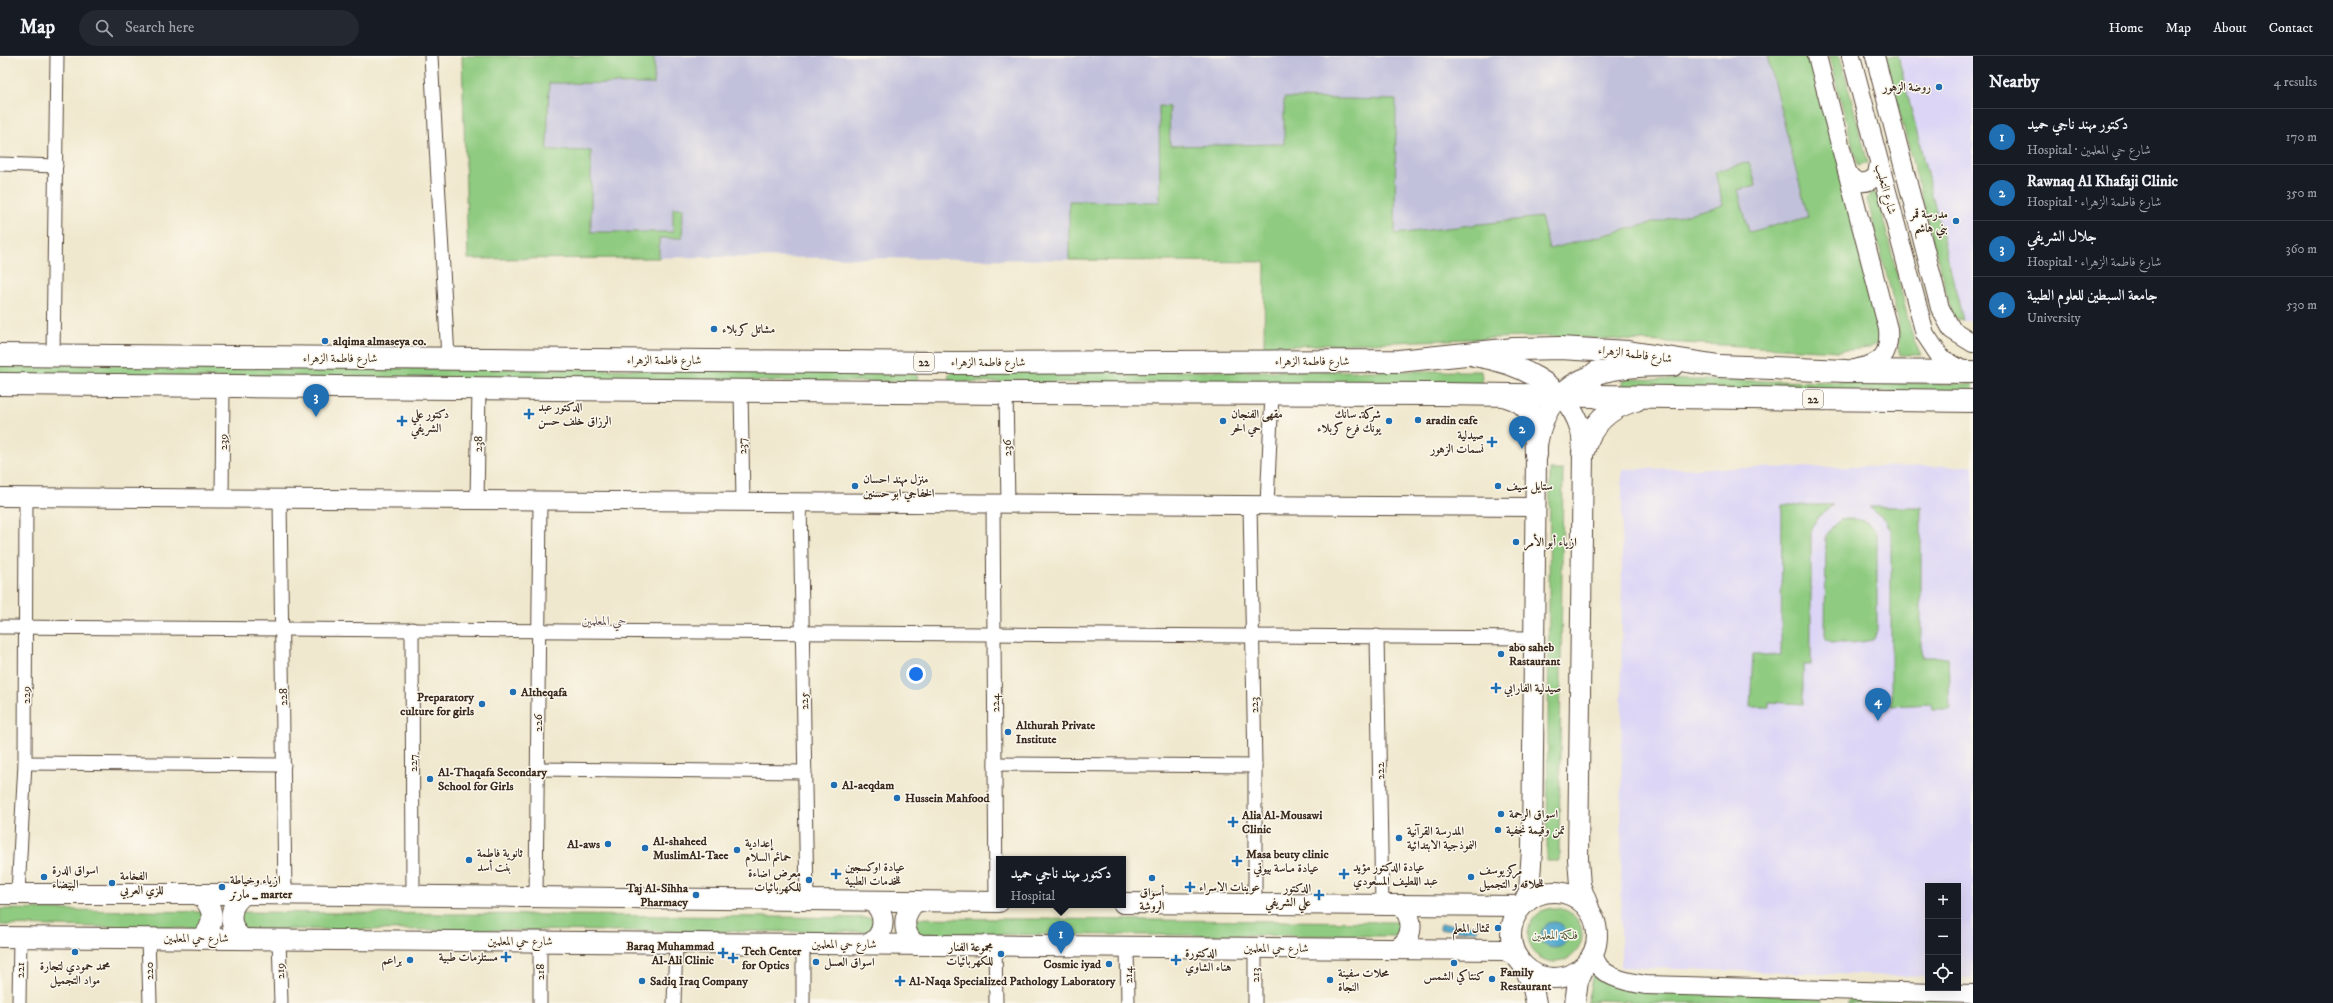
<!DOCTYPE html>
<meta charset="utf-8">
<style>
:root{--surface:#171b24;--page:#242831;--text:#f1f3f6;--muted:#9ea1a6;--line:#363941;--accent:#1f6fb2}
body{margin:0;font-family:"IM FELL DW Pica",Amiri,serif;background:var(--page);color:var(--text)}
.controls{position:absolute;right:12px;bottom:12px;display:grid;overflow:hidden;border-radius:0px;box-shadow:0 4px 16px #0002}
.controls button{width:36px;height:36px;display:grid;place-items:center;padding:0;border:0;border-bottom:1px solid var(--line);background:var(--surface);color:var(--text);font:20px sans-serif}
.you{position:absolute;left:916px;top:618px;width:14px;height:14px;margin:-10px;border:3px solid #fff;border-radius:50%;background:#1a73e8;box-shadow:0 0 0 6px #1a73e833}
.badge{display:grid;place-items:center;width:26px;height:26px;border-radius:50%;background:var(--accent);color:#fff;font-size:13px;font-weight:700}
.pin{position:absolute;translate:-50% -33px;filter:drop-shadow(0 1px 2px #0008)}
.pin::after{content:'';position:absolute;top:21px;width:14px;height:12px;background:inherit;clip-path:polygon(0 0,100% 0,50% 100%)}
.popup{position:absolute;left:996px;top:800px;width:130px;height:52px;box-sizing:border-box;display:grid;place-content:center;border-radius:0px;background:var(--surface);filter:drop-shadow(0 1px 3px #0005);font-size:13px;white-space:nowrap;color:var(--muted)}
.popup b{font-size:15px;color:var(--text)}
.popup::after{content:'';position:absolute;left:50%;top:100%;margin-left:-8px;border:8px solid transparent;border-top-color:var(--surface)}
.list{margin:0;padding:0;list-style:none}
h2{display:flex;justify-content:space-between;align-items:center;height:52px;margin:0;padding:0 16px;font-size:17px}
h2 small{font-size:13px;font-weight:400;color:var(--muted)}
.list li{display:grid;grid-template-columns:26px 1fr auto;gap:12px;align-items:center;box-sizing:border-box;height:56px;padding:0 16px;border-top:1px solid var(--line)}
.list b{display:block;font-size:15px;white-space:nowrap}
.list p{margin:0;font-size:13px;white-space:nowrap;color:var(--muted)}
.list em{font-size:13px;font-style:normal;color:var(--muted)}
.icon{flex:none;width:22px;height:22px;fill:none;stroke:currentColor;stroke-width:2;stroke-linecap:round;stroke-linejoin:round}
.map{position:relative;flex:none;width:1973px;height:947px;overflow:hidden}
header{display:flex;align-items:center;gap:24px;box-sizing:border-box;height:56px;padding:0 20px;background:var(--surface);border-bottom:1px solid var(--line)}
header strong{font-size:19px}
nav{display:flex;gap:22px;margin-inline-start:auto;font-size:14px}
.search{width:280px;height:36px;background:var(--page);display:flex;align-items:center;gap:10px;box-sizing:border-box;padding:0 14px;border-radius:22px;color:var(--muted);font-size:15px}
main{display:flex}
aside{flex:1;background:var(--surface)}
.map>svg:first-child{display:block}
</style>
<header>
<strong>Map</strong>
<div class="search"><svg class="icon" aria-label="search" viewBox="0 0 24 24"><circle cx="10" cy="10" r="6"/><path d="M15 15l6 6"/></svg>Search here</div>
<nav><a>Home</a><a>Map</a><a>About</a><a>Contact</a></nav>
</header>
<main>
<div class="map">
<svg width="1973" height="947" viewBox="0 0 1973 947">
<rect width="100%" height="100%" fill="#fbf7ec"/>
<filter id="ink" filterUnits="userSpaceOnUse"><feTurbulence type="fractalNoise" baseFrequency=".025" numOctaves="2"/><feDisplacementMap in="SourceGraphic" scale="8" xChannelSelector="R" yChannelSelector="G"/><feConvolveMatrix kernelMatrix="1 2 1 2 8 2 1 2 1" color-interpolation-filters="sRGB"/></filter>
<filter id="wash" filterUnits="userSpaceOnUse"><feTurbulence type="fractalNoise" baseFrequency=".012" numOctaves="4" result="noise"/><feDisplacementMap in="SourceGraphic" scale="16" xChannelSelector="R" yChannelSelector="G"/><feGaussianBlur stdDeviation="0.9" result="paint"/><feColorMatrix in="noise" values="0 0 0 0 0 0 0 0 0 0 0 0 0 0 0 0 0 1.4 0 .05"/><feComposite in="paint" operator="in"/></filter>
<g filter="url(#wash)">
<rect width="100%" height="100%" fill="#f0e8ce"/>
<g fill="#dcd5f6">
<polygon points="1898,0 1973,0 1973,264 1963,264"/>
<polygon points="1973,410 1973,923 1958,922 1958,830 1928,830 1928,921 1621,911 1622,413"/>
</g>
<polygon fill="#c2c1dc" points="462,0 1767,0 1815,186 1716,209 721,201 468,203"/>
<g fill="#8fcb80" stroke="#657a4f">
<polygon points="462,0 654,0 654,28 549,27 547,94 591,95 591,176 673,176 673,152 683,152 682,182 659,182 659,202 468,203"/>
<polygon points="1767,0 1813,0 1880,257 1880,286 1869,292 1838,295 1547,280 1264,291 1265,206 1069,204 1069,145 1160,146 1159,50 1169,51 1170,90 1284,88 1284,42 1396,44 1395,178 1541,161 1549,193 1723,149 1715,116 1749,106 1756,129 1738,134 1749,176 1808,161"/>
<polygon points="1829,0 1840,0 1868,107 1858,110"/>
<polygon points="1885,0 1898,0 1963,264 1953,262"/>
<polygon points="1871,136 1877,138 1908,263 1914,285 1921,299 1900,299 1898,263 1867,143"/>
<polygon points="0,308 914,316 918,321 916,326 0,321"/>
<polygon points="954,315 1481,315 1483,329 950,326 948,319"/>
<polygon points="1623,323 1973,328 1973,337 1623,333"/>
<polygon points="1550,414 1563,414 1559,805 1547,805"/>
<polygon points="1782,449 1833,449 1818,461 1811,472 1811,609 1803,609 1803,648 1769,646 1769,651 1750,651 1753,599 1781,599"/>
<polygon points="1869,451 1921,451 1921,601 1948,601 1950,653 1932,653 1931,648 1891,650 1891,474 1884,463"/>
<path d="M1841,463C1858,463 1868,462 1877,478V574L1874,583C1866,587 1834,589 1827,584L1825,580L1826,481L1832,471Z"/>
<circle cx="1555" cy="879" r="27"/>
<polygon points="0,853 205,856 205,873 0,869"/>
<polygon points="238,856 876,862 876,876 238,873"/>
<polygon points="910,862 1398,866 1399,880 910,878"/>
<polygon points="1593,917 1603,924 1822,943 1823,945 1823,947 1667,947 1598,944 1587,947"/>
<polygon points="1850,942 1973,944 1973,947 1847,947"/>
</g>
<g fill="#51a8ce" stroke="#466976">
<circle cx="1554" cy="879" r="13"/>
<polygon points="1440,868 1477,869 1477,875 1440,874"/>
</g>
</g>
<g filter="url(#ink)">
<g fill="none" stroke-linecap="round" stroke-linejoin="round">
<defs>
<g id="street">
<polyline points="431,0 448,302"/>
<polyline points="0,108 56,110"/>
<polyline points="53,299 57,0"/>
<polyline points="741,334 743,446"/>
<polyline points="1006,337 1008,448"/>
<polyline points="222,442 223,330"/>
<polyline points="280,443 285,839"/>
<polyline points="477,444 479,332"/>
<polyline points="800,446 807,844"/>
<polyline points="993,448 996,846"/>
<polyline points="1250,449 1255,710 1255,848"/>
<polyline points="1267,449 1272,337"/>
<polyline points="0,571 1536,582"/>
<polyline points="412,573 413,841"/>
<polyline points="1377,580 1382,849"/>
<polyline points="25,707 284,709"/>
<polyline points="995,708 1255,710"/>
<polyline points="537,713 805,716"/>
<polyline points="18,837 25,707 26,441"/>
<polyline points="536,842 540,445"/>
<polyline points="148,882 150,947"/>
<polyline points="279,883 281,947"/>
<polyline points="540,886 540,947"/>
<polyline points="995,890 996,947"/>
<polyline points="1127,891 1128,947"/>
<polyline points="1255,892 1255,947"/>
<polyline points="19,947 20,881"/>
<polyline points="674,947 676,887"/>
<polyline points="803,947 803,888"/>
</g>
<g id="secondary">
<path d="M1817,0L1888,273C1890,299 1882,307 1858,312"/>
<polyline points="1851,0 1925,278 1941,302 1966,316"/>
<polyline points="1875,0 1940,252 1952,274 1973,287"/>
<path d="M1848,117C1855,129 1868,129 1877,119L1879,107"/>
<polyline points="0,441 1536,451"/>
<path d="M1594,897C1595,921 1628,926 1646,929L1973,938"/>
</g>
<g id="primary">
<path d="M1474,300C1516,307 1566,327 1580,372C1583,379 1582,388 1583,396L1578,803L1580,829L1589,852"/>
<circle cx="1554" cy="879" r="43"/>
<polyline points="0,838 245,838 999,846"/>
<path d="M199,839C215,850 216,869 201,883"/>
<path d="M1123,847L1522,850L1529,835L1532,794L1536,399C1542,317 1606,310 1673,310"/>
<polyline points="0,881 1505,894 1518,902"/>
<path d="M242,882C227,870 228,849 245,838"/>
<path d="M869,888C886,878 887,858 872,845"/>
<path d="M916,889C901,876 902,857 917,845"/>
<path d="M1397,893C1414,882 1415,862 1400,849"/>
<polyline points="1523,909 1532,928 1536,947"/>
<polyline points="1575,947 1578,925 1585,909"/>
</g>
<g id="highway">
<polyline points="0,299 953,307 1399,305 1514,293 1560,292 1628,296 1719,310 1846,315 1973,316"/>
<path d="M1597,316C1586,323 1588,334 1598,341"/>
<polyline points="0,328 1006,337 1439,338 1973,345"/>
<path d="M1506,340C1538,349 1535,371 1536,399"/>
<path d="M1583,396C1590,369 1609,351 1636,344"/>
</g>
</defs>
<use href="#street" stroke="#564638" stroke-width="15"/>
<use href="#secondary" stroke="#564638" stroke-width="20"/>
<use href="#primary" stroke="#564638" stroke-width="22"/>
<use href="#highway" stroke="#564638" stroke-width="24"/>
<use href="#street" stroke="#fff" stroke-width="13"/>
<use href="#secondary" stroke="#fff" stroke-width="18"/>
<use href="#primary" stroke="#fff" stroke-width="20"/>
<use href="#highway" stroke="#fff" stroke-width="22"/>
</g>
</g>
<g fill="#1f6fb2" stroke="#fbf7ec" stroke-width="1.5">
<circle cx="1939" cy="31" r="4"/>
<circle cx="1956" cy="165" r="4"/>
<circle cx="714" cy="273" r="4"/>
<circle cx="325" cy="285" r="4"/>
<path d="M527 352h4v4h4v4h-4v4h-4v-4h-4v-4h4z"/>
<circle cx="1418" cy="364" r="4"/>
<path d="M400 359h4v4h4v4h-4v4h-4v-4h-4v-4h4z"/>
<circle cx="1223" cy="365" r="4"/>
<circle cx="1389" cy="365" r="4"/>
<path d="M1490 380h4v4h4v4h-4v4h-4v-4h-4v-4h4z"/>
<circle cx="855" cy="430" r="4"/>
<circle cx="1498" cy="430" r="4"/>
<circle cx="1516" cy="486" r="4"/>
<circle cx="1501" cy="598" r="4"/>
<path d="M1494 626h4v4h4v4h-4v4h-4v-4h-4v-4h4z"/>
<circle cx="513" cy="636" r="4"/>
<circle cx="482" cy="648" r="4"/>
<circle cx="1008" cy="676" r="4"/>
<circle cx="430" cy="723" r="4"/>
<circle cx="834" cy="729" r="4"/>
<circle cx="897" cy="742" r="4"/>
<circle cx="1501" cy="758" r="4"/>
<path d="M1231 760h4v4h4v4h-4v4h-4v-4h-4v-4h4z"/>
<circle cx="1498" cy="774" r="4"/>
<circle cx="1399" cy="782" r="4"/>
<circle cx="608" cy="788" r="4"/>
<circle cx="645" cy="792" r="4"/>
<circle cx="737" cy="794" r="4"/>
<circle cx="469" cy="804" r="4"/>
<path d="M1235 799h4v4h4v4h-4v4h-4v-4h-4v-4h4z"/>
<path d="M834 812h4v4h4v4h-4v4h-4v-4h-4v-4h4z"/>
<path d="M1342 812h4v4h4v4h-4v4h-4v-4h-4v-4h4z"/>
<circle cx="44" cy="821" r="4"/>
<circle cx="1471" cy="821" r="4"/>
<circle cx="1152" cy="822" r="4"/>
<circle cx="809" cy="824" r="4"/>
<circle cx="112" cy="827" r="4"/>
<circle cx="222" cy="831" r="4"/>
<path d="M1188 825h4v4h4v4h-4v4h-4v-4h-4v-4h4z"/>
<circle cx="696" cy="839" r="4"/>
<path d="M1317 833h4v4h4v4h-4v4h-4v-4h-4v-4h4z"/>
<circle cx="1498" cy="872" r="4"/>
<circle cx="75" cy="896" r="4"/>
<path d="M721 891h4v4h4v4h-4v4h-4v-4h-4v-4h4z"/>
<circle cx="1001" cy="898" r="4"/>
<path d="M504 895h4v4h4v4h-4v4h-4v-4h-4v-4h4z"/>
<path d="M731 896h4v4h4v4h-4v4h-4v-4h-4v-4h4z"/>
<circle cx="410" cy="904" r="4"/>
<path d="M1174 898h4v4h4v4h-4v4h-4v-4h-4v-4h4z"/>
<circle cx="816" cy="906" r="4"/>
<circle cx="1454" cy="907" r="4"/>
<circle cx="1109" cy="908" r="4"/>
<circle cx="1492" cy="923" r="4"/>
<circle cx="1330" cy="924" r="4"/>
<circle cx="642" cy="925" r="4"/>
<path d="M898 919h4v4h4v4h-4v4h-4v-4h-4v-4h4z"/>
</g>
<g text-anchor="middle" stroke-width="3" stroke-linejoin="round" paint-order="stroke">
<g fill="#fbf7ec" stroke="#75685c" stroke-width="1">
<rect x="914" y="297" width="20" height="18" rx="3"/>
<rect x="1803" y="334" width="20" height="18" rx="3"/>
</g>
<g font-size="11" font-weight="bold" fill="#3b2a1e">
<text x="924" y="310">22</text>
<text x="1813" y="347">22</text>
</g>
<g font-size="12" font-weight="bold" fill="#3b2a1e" stroke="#fbf7ec" text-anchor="start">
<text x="1931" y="35" text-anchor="end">روضة الزهور</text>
<text x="1948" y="162" text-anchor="end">مدرسة قمر<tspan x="1948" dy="14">بني هاشم</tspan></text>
<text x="722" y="277">مشاتل كربلاء</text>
<text x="333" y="289">alqima almaseya co.</text>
<text x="538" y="355">الدكتور عبد<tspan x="538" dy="14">الرزاق خلف حسن</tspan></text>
<text x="411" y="362">دكتور علي<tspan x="411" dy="14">الشريفي</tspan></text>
<text x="1231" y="362">مقهى الفنجان<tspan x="1231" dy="14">حي الحر</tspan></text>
<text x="1381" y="362" text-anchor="end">شركة. سانك<tspan x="1381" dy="14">يونك فرع كربلاء</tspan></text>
<text x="1426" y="368">aradin cafe</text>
<text x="1484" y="383" text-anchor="end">صيدلية<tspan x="1484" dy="14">نسمات الزهور</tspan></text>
<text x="863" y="427">منزل مهند احسان<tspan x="863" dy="14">الخفاجي ابو حسنين</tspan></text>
<text x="1506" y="434">ستايل سيف</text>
<text x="1524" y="490">ازياء أبو الأمر</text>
<text x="1509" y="595">abo saheb<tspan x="1509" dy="14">Rastaurant</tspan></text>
<text x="1504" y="636">صيدلية الفارابي</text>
<text x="521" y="640">Altheqafa</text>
<text x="474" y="645" text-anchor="end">Preparatory<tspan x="474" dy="14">culture for girls</tspan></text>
<text x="1016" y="673">Althurah Private<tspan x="1016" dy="14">Institute</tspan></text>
<text x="438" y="720">Al-Thaqafa Secondary<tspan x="438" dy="14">School for Girls</tspan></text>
<text x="842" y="733">Al-aeqdam</text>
<text x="905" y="746">Hussein Mahfood</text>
<text x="1509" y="762">اسواق الرحمة</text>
<text x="1242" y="763">Alia Al-Mousawi<tspan x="1242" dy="14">Clinic</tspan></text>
<text x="1506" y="778">تمن وقيمة نجفية</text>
<text x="1407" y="779">المدرسة القرآنية<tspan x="1407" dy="14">النموذجية الابتدائية</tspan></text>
<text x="653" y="789">Al-shaheed<tspan x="653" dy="14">MuslimAl-Taee</tspan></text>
<text x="745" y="791">إعدادية<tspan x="745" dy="14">حمائم السلام</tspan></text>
<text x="600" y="792" text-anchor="end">Al-aws</text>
<text x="477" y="801">ثانوية فاطمة<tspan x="477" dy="14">بنت أسد</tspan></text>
<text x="1246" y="802">Masa beuty clinic<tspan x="1246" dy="14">- عيادة مـاسة بيوتي</tspan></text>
<text x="845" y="815">عيادة اوكسجين<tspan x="845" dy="14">للخدمات الطبية</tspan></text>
<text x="1353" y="815">عيادة الدكتور مؤيد<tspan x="1353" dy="14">عبد اللطيف المسعودي</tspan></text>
<text x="52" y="818">اسواق الدرة<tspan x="52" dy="14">البيضاء</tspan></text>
<text x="1479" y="818">مركز يوسف<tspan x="1479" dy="14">للحلاقه و التجميل</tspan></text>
<text x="801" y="821" text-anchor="end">معرض اضاءة<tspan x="801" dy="14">للكهربائيات</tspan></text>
<text x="120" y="824">الفخامة<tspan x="120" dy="14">للزي العربي</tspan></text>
<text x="230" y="828">ازياء وخياطة<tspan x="230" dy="14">مارتر _ marter</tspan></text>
<text x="1199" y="835">عوينات الاسراء</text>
<text x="688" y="836" text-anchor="end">Taj Al-Sihha<tspan x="688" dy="14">Pharmacy</tspan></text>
<text x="1311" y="836" text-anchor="end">الدكتور<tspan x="1311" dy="14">علي الشريفي</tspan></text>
<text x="1152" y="840" text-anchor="middle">أسواق<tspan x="1152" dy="14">الروشة</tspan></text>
<text x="1490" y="876" text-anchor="end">تمثال المعلم</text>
<text x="714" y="894" text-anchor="end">Baraq Muhammad<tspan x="714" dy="14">Al-Ali Clinic</tspan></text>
<text x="993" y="895" text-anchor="end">مجموعة الفنار<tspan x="993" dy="14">للكهربائيات</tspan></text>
<text x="742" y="899">Tech Center<tspan x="742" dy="14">for Optics</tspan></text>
<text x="1185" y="901">الدكتورة<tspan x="1185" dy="14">هناء الشاوي</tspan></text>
<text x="498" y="905" text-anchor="end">مستلزمات طبية</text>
<text x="402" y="908" text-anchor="end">براعم</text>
<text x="824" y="910">اسواق العسل</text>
<text x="1101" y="912" text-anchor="end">Cosmic iyad</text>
<text x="75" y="914" text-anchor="middle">محمد حمودي لتجارة<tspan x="75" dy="14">مواد التجميل</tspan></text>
<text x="1500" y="920">Family<tspan x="1500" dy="14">Restaurant</tspan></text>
<text x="1338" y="921">محلات سفينة<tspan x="1338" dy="14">النجاة</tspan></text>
<text x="1454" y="924" text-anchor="middle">كنتاكي الشمس</text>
<text x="650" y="929">Sadiq Iraq Company</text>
<text x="909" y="929">Al-Naqa Specialized Pathology Laboratory</text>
</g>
<g font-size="12" fill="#3b2a1e" stroke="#fbf7ec">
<text transform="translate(1886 133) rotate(75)" y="4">شارع التعليب</text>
<text transform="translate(1635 298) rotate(7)" y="4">شارع فاطمة الزهراء</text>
<text x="340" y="306">شارع فاطمة الزهراء</text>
<text x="664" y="308">شارع فاطمة الزهراء</text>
<text x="1312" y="309">شارع فاطمة الزهراء</text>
<text x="988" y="310">شارع فاطمة الزهراء</text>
<text transform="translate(223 386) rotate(-90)" y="4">239</text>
<text transform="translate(478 388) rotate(-89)" y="4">238</text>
<text transform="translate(742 390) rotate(-91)" y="4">237</text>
<text transform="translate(1007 392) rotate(-91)" y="4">236</text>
<text transform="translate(26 639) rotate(-90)" y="4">229</text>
<text transform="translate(283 641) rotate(-91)" y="4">228</text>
<text transform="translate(804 645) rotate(-91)" y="4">225</text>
<text transform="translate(995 647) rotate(-91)" y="4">224</text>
<text transform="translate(1254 649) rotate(-91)" y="4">223</text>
<text transform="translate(538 667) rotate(-90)" y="4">226</text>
<text transform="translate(413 707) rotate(-90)" y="4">227</text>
<text transform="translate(1380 715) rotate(-91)" y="4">222</text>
<text x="196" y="886">شارع حي المعلمين</text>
<text x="520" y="889">شارع حي المعلمين</text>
<text x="844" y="892">شارع حي المعلمين</text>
<text x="1276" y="896">شارع حي المعلمين</text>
<text transform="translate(20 914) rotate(-89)" y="4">221</text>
<text transform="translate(149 915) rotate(-91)" y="4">220</text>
<text transform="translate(280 915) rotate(-92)" y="4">219</text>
<text transform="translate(540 916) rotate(-90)" y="4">218</text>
<text transform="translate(1128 919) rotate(-91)" y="4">214</text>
<text transform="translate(1255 919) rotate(-90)" y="4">213</text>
</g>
<g font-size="12" fill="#545a3b" stroke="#fbf7ec">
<text x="1555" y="883">فلكة المعلمين</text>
</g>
<g font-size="13" fill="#645359" stroke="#fbf7ec">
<text x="604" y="569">حي المعلمين</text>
</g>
</g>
</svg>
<div class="controls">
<button>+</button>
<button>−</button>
<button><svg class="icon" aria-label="locate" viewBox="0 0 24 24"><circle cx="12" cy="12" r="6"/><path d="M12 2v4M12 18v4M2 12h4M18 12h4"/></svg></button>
</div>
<div class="you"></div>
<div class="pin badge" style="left:1061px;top:898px">1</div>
<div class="popup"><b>دكتور مهند ناجي حميد</b>Hospital</div>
<div class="pin badge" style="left:1522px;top:393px">2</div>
<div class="pin badge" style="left:316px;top:361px">3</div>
<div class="pin badge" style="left:1878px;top:665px">4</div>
</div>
<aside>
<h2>Nearby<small>4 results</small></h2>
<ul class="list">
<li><span class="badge">1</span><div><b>دكتور مهند ناجي حميد</b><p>Hospital · شارع حي المعلمين</p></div><em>170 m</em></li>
<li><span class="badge">2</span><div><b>Rawnaq Al Khafaji Clinic</b><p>Hospital · شارع فاطمة الزهراء</p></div><em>350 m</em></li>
<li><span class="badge">3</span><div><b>جلال الشريفي</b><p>Hospital · شارع فاطمة الزهراء</p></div><em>360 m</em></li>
<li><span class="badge">4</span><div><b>جامعة السبطين للعلوم الطبية</b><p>University</p></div><em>530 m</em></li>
</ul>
</aside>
</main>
